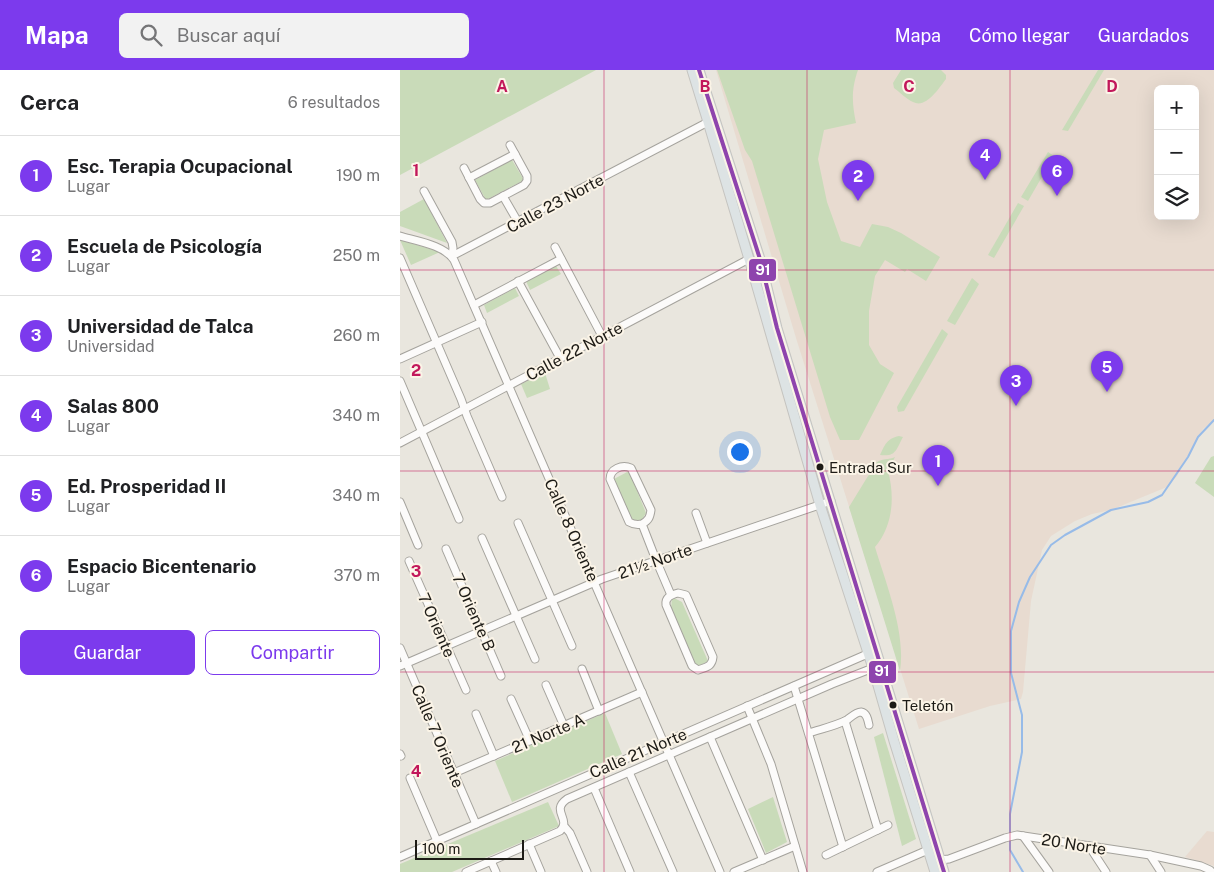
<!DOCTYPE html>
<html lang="es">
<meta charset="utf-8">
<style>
:root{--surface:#fff;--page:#f2f2f2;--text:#202124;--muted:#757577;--line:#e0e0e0;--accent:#7c3aed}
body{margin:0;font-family:"Public Sans",sans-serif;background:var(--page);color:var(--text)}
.controls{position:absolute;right:15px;top:15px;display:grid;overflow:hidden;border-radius:8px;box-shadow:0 5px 20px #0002}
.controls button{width:45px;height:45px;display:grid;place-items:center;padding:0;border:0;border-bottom:1px solid var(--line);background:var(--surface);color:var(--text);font:25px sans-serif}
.scale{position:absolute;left:15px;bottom:12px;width:109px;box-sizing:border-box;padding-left:5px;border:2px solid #1d1b16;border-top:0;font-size:14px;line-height:18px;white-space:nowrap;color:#1d1b16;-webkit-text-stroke:4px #fbf4e7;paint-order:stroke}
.you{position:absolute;left:339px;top:381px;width:18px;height:18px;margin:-12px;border:4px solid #fff;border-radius:50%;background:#1a73e8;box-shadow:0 0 0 8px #1a73e833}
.badge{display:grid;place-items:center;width:32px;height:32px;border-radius:50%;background:var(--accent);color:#fff;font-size:16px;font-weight:700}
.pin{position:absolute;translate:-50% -41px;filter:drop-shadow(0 1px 2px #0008)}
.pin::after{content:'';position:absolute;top:26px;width:18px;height:15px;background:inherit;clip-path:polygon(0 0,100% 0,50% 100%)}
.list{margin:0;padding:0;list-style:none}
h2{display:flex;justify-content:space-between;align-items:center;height:65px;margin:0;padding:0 20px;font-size:21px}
h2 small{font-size:16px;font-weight:400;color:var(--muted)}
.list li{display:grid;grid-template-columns:32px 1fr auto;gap:15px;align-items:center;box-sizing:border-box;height:80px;padding:0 20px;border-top:1px solid var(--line)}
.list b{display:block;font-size:19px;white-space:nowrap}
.list p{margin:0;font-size:16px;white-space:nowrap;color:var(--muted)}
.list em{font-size:16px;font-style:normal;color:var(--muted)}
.actions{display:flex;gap:10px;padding:15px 20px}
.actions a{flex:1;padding:11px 0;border:1px solid var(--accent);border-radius:8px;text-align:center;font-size:18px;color:var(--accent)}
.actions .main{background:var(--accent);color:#fff}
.icon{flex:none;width:28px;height:28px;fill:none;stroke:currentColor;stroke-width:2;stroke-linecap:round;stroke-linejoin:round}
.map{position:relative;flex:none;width:814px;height:802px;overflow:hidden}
header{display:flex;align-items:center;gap:30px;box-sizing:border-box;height:70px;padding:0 25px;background:var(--accent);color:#fff}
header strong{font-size:24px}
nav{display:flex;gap:28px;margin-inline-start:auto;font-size:18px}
.search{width:350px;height:45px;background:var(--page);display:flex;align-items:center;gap:12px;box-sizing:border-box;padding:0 18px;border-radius:8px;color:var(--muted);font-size:19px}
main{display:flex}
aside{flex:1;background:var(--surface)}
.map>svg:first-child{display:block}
</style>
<header>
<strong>Mapa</strong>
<div class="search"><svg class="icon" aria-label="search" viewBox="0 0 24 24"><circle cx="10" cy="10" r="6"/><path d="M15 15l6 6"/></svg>Buscar aquí</div>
<nav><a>Mapa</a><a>Cómo llegar</a><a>Guardados</a></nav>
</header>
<main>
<aside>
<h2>Cerca<small>6 resultados</small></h2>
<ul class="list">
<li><span class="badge">1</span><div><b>Esc. Terapia Ocupacional</b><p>Lugar</p></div><em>190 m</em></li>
<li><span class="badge">2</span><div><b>Escuela de Psicología</b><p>Lugar</p></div><em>250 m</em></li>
<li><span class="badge">3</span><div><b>Universidad de Talca</b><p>Universidad</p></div><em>260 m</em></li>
<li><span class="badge">4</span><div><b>Salas 800</b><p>Lugar</p></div><em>340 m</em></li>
<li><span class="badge">5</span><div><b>Ed. Prosperidad II</b><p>Lugar</p></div><em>340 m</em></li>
<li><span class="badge">6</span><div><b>Espacio Bicentenario</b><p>Lugar</p></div><em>370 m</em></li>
</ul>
<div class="actions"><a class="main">Guardar</a><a>Compartir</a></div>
</aside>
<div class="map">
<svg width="814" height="802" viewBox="0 0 814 802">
<rect width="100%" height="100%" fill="#e9e6de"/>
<g fill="#e8dbd0" fill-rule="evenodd">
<path d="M316,0H814V350L803,359L795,372L777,406L767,417L711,440L692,444L675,451L651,466L642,480L631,531L623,622L621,629L590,636L519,659L396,268ZM758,19H795V146H758Z"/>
<polygon points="807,761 814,762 814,796 785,787"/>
</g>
<g fill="#c9dbb9">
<polygon points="0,0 196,0 0,105"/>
<path d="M317,0H458C451,20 452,33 456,53L424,60L418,89L427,132L441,171L460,177L472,154L488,157L501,163L540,187L526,211L507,199L505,202L485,190L475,206L469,241V275L480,294L494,303L459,370H440L430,347L352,91L345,80Z"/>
<path d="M501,0H541L546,5V9C539,18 526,39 513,32C506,29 500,22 494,18L493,13Z"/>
<polygon points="698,0 704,0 668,61 662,60"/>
<polygon points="648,82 654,86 628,131 621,127"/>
<polygon points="112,90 124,110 86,130 75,110"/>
<polygon points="24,129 47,173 0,156 0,142"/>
<polygon points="618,133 624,136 594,188 588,185"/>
<polygon points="0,170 40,182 11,195"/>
<polygon points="156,196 161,204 130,220 126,211"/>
<polygon points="572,208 579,214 555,255 547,251"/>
<polygon points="115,218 119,226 87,243 84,235"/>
<polygon points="542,259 548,264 504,341 498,342 497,337"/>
<polygon points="145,303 150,319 127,328 121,314"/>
<path d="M499,366L503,367C496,380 496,387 480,385C485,375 486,369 499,366Z"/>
<polygon points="814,386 814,427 795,413 811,387"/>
<path d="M495,387L488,401C495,427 493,456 475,477C486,514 506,562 500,601L449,437L476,393C481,388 489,390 495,387Z"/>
<polygon points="229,401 246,443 240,453 230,449 214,409"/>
<polygon points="272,527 282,532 308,591 297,597 271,539"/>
<polygon points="205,643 222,684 112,732 95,691"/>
<polygon points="483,663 516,769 502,776 474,667"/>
<polygon points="373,727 387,772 366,783 348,739"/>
<polygon points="148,732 159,756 52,802 0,802 0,794"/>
</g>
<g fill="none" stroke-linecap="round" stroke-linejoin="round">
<g stroke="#97bbe8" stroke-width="2">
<polyline points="610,762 610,744 622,682 622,645 611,603 611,561 619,532 630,507 651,475 665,465 711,440 748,432 762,425 788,387 798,367 814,350"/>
<polyline points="610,770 610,780 623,802"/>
</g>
<defs>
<g id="minor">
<polyline points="64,98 80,129 84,133 90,133 124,115 127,111 127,106 110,75"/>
<polyline points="69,108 115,84"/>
<polyline points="24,121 52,172 53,178 52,186"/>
<polyline points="103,126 118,152"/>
<path d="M0,166C17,171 44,175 54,190L320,802"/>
<polyline points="155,177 202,266"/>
<polyline points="52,186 308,52"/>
<polyline points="0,188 61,329 67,346 102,427"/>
<polyline points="118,211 160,288"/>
<polyline points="74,235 161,189"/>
<polyline points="0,289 82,252"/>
<polyline points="0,311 59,449"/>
<polyline points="0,373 349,189"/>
<polyline points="0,432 18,475"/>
<polyline points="296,443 307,473"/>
<polyline points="118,453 172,576"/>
<path d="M242,454C249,450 250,447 251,440L231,398C222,394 210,399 210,409L229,452C234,455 237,455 242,454L256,490L271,525"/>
<polyline points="82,468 135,589"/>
<polyline points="46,479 101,606"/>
<polyline points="9,491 66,620"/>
<path d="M278,523L286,525L313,587C312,597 306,597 298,600L292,596L266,535C265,527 271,525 278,523Z"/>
<polyline points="0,578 76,754"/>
<polyline points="0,596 202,509 431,431"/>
<polyline points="182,599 199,641"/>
<polyline points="146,615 164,656"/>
<polyline points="394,616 443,777"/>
<polyline points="111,629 130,671"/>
<polyline points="347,636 371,694 403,802"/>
<polyline points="76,644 94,686"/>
<polyline points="445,651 478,760"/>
<path d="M409,663C421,659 435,656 447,650C451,647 456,642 461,642C467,643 468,650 469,655"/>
<polyline points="310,667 363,790"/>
<polyline points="0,684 1,686"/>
<polyline points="229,702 273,802"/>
<polyline points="54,703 242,622"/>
<polyline points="10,708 37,771"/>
<polyline points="194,718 230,802"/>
<polyline points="164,756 170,763 187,802"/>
<polyline points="623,766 649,802"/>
<polyline points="129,774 141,802"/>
<polyline points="689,776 706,802"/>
<polyline points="426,785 488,755"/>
<polyline points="750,785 761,802"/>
<polyline points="0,787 472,582"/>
<polyline points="540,790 549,789 605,768 617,765 750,785 801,796 810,800 812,802"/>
<polyline points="91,791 96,802"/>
<path d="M66,802L160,761C172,749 150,741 167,729L432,614L473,598"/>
<polyline points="334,802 395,776"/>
<polyline points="477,802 528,780"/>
</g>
<g id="major">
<polyline points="292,0 308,52 349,189 420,435 473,598 494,671 535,802"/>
<polyline points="299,0 360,189 377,258 544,802"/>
</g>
</defs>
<use href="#minor" stroke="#a5a39d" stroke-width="9"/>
<use href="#major" stroke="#c5c4c0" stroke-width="11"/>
<use href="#minor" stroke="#fcfbfa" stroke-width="7"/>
<use href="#major" stroke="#dde3e4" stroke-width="9"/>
<defs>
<polyline id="bus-1" points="299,0 360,189 377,258 544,802"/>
</defs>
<use href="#bus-1" stroke="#fbf4e7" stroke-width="8"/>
<use href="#bus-1" stroke="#8e44ad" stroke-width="4"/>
</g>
<path fill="none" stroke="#c2185b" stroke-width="1" stroke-opacity="0.55" d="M204,0V802M407,0V802M610,0V802M0,200H814M0,401H814M0,602H814"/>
<g fill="#1d1b16" stroke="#fbf4e7" stroke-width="2">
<circle cx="420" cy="397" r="4.5"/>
<circle cx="493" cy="635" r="4.5"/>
</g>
<g text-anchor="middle" stroke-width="4" stroke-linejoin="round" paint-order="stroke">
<g font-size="15" fill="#1d1b16" stroke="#fbf4e7" text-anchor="start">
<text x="429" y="403">Entrada Sur</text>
<text x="502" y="641">Teletón</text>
</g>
<g font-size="16" fill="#1d1b16" stroke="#fbf4e7">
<text transform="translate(155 133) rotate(-28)" y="6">Calle 23 Norte</text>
<text transform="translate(174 281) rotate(-28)" y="6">Calle 22 Norte</text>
<text transform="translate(172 460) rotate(66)" y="6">Calle 8 Oriente</text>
<text transform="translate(255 491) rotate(-19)" y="6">21½ Norte</text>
<text transform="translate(74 542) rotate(66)" y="6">7 Oriente B</text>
<text transform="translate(37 555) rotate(66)" y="6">7 Oriente</text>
<text transform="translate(148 663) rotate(-23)" y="6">21 Norte A</text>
<text transform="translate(38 666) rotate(67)" y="6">Calle 7 Oriente</text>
<text transform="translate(238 683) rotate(-23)" y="6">Calle 21 Norte</text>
<text transform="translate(674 774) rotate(9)" y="6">20 Norte</text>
</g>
</g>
<g font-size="16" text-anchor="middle" font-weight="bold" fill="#c2185b" stroke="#fbf4e7" stroke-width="4" stroke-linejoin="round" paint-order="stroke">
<text x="102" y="22">A</text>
<text x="305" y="22">B</text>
<text x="509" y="22">C</text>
<text x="712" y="22">D</text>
<text x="16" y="106">1</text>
<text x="16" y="306">2</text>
<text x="16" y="507">3</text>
<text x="16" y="707">4</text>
</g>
<g stroke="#fbf4e7" stroke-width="2">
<rect x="348" y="188" width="29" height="24" rx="5" fill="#8e44ad"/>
<rect x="468" y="590" width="29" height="24" rx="5" fill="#8e44ad"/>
</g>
<g font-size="14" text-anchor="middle" font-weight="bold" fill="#fff">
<text x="363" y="205">91</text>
<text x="482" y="606">91</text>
</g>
</svg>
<div class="controls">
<button>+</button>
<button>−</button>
<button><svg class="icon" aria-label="layers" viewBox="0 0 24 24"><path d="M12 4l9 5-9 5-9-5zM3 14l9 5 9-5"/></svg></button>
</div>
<div class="scale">100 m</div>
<div class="you"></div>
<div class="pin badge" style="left:538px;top:416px">1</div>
<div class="pin badge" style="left:458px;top:131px">2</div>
<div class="pin badge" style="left:616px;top:336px">3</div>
<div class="pin badge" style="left:585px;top:110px">4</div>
<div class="pin badge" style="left:707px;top:322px">5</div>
<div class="pin badge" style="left:657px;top:126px">6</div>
</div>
</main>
